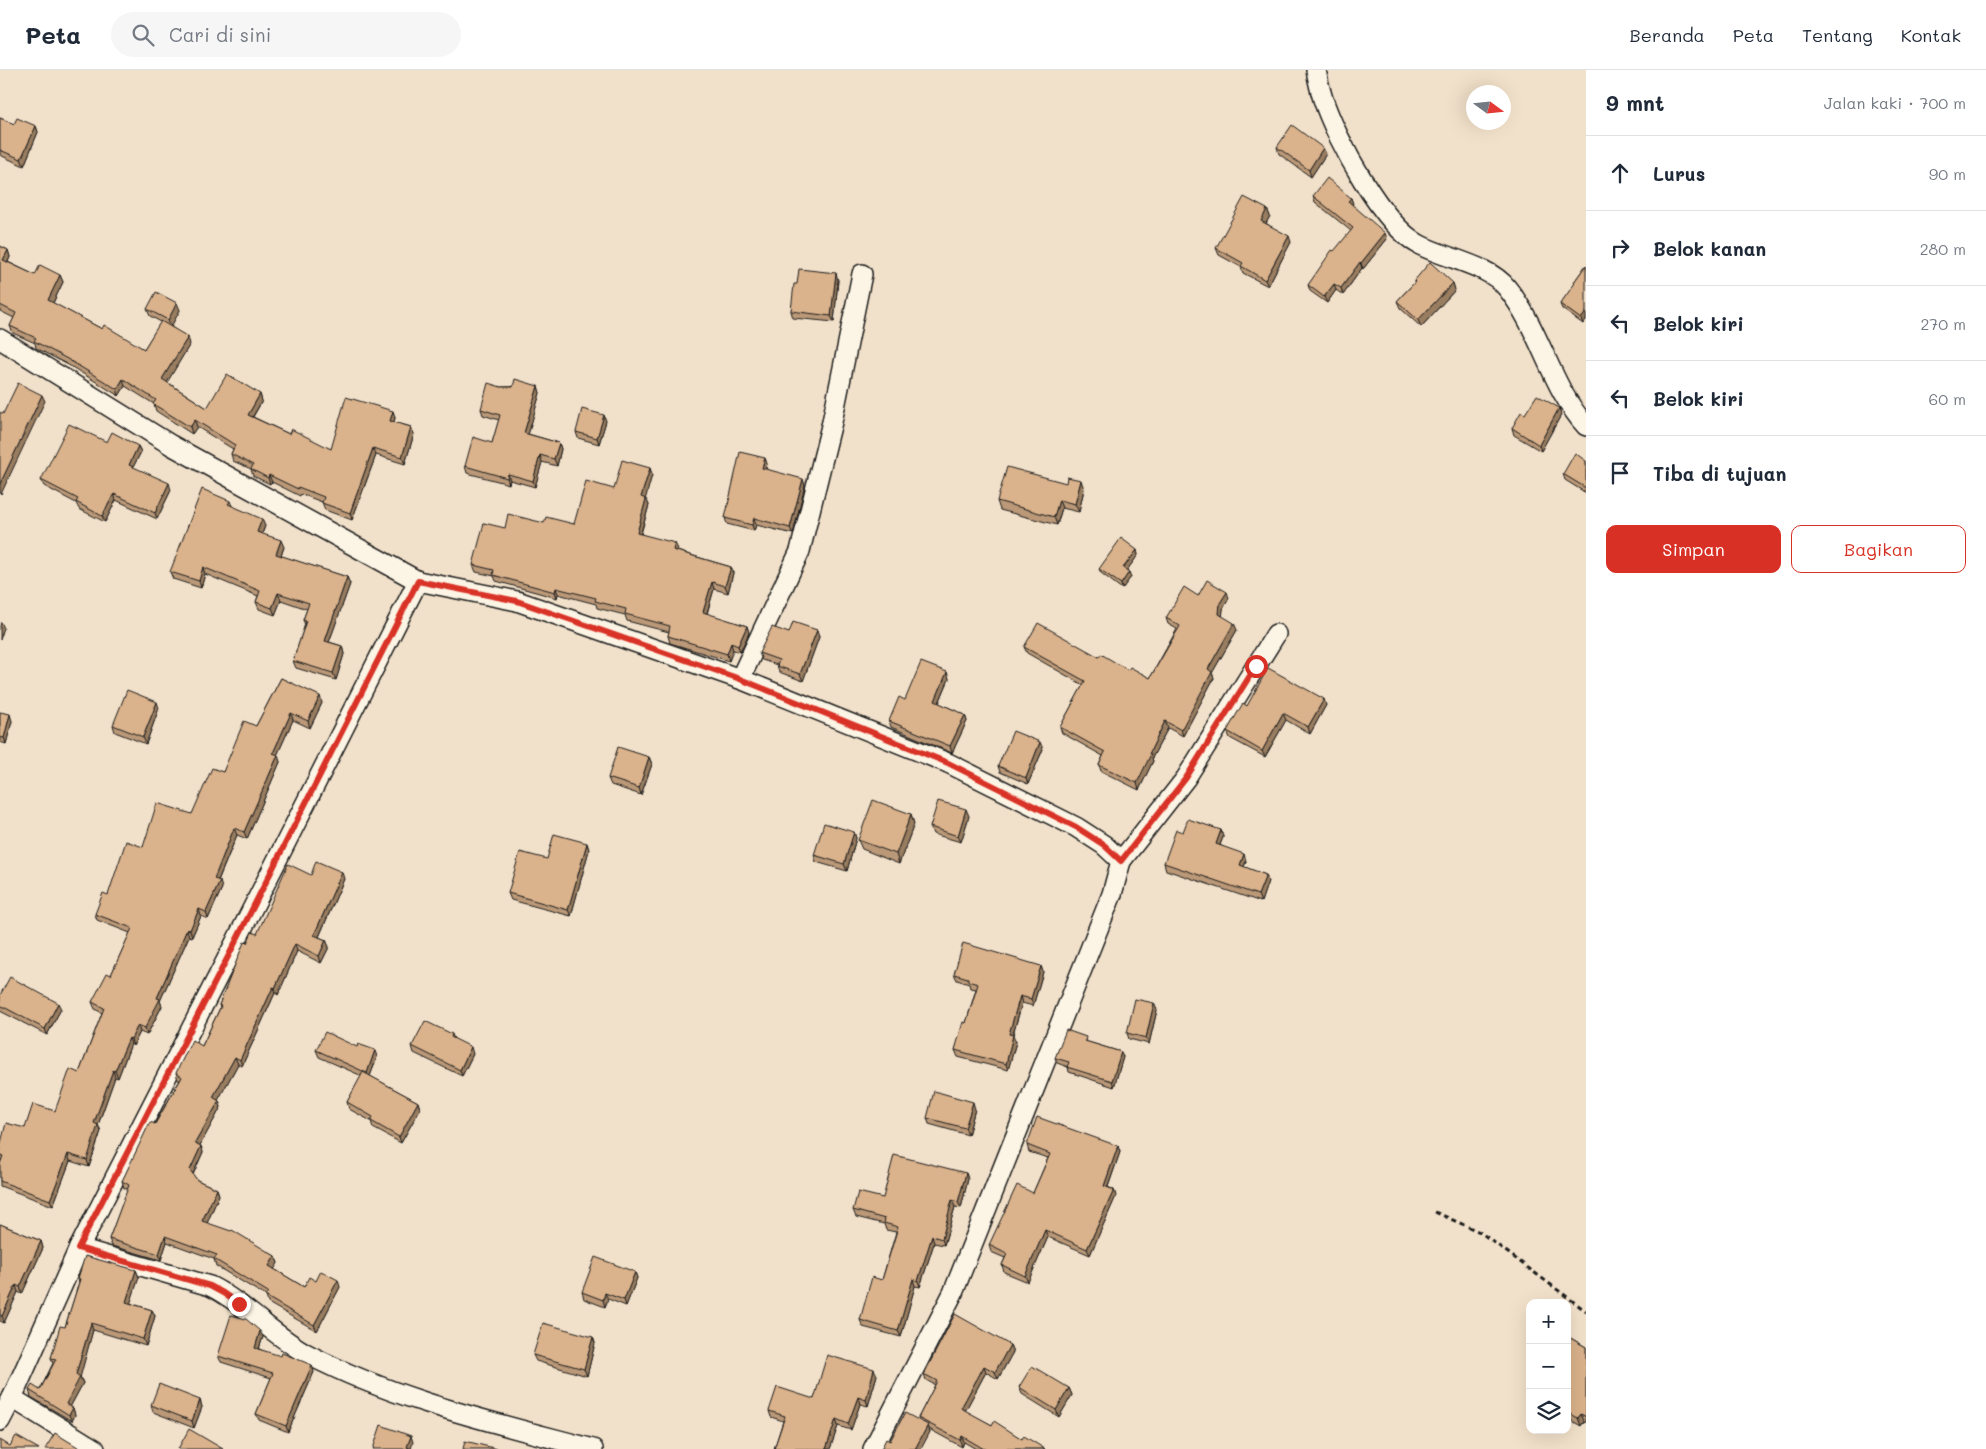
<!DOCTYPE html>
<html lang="id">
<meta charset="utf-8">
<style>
:root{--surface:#fff;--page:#f6f6f7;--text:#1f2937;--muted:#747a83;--line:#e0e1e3;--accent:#d93025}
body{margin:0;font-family:Mali,sans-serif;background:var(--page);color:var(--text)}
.controls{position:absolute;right:15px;bottom:15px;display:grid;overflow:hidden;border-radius:10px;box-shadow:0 5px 20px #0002}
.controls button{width:45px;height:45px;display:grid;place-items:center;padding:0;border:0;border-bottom:1px solid var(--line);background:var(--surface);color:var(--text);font:25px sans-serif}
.compass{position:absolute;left:1466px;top:15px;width:45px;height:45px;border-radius:50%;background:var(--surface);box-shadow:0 5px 20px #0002;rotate:105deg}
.stop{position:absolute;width:15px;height:15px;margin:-11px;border:4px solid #d93025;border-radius:50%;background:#fff}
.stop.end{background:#d93025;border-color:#fff;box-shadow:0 1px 5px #0008}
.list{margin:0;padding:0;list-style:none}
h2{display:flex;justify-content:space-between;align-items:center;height:65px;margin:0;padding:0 20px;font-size:21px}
h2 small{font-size:16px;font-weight:400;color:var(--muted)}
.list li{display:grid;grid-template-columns:32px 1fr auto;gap:15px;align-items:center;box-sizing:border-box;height:75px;padding:0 20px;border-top:1px solid var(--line)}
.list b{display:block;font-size:19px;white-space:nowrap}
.list em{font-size:16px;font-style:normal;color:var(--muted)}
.actions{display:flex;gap:10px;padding:15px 20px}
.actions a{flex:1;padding:11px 0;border:1px solid var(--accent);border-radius:10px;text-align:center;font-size:18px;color:var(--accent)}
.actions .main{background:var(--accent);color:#fff}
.icon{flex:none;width:28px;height:28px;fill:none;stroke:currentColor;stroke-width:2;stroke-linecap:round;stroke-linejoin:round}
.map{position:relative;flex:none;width:1586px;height:1379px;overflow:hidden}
header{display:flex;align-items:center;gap:30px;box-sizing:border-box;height:70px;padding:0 25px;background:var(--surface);border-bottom:1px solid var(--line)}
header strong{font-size:24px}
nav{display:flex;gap:28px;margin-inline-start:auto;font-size:18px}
.search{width:350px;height:45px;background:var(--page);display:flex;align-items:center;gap:12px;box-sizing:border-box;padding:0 18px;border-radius:28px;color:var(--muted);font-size:19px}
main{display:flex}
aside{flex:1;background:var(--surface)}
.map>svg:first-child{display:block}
</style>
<header>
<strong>Peta</strong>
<div class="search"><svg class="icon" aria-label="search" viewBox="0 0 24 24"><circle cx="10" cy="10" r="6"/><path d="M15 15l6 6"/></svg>Cari di sini</div>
<nav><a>Beranda</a><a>Peta</a><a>Tentang</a><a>Kontak</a></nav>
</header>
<main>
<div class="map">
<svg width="1586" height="1379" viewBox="0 0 1586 1379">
<rect width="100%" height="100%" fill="#f2e1ca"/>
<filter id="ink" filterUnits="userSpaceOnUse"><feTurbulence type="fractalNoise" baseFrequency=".02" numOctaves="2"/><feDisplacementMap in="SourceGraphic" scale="10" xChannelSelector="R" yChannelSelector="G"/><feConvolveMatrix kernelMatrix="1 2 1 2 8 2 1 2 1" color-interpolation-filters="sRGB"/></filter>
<g filter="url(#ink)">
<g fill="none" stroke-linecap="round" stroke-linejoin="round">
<defs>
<g id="minor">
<path d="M1316,0C1318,10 1320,20 1323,29C1336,69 1383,156 1420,175C1447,189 1489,195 1507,218C1541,260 1550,316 1586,356"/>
<polyline points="0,269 171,375 418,511 517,531 740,609 948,693 1076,757 1104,775 1121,791 1112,824 953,1223 873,1379"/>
<polyline points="740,609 800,481 832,352 862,204"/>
<polyline points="1121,791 1186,708 1276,564"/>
<path d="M79,1178L210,1216C246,1234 273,1266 309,1285C398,1331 496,1353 593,1379"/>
<polyline points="12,1328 95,1379"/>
<polyline points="0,1351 12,1328 79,1178 232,879 418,511"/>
</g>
</defs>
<use href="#minor" stroke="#1c1c1c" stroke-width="22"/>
<polyline stroke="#1c1c1c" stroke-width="3" stroke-dasharray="5 4" stroke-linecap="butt" points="1435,1142 1480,1162 1586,1241"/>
<use href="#minor" stroke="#fcf5e5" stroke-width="19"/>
</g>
<g fill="#bb9978" stroke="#1c1c1c">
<polygon points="0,48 14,54 36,56 38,62 24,96 0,85"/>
<polygon points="1277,77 1323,78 1326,84 1311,107 1279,84"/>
<polygon points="1313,126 1351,128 1353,134 1352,135 1387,169 1363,199 1362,198 1343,225 1336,220 1327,233 1310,221 1308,215 1351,161 1315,132"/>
<polygon points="1267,139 1270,146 1266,153 1291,172 1268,216 1243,203 1241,197 1219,185 1216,178"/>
<polygon points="0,176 8,180 10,187 8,192 35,205 60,205 63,212 53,233 102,259 144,279 161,252 150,246 147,239 180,240 171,256 190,274 167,312 207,338 260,324 262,331 253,347 289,364 331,379 393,341 395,348 394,352 411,357 414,364 405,394 376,385 352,450 325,440 322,432 301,424 300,426 272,412 270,414 253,406 251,399 233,391 231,384 233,379 197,357 192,364 156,341 154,334 125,316 119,326 72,297 36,278 35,273 13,263 10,256 14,248 0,241"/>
<polygon points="1586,195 1583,254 1562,239 1560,234 1575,214 1574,212"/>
<polygon points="838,210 834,252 793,248 791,241 797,214"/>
<polygon points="1414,211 1453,213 1455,220 1421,257 1400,238 1397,231 1414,213"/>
<polygon points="538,316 540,323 528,364 559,373 561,379 557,396 542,392 535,417 510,410 509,414 467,403 465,396 492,373 499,350 483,345 481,339 501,317"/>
<polygon points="1559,338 1561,345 1541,381 1514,365 1512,358 1525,344"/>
<polygon points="606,351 599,374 578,368 576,362"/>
<polygon points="107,372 138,376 141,382 133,397 171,420 157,449 116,430 105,452 79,439 76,433 44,416 41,410"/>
<polygon points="765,388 767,394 766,399 805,415 793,464 756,455 754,461 727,454 725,448"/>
<polygon points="1586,391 1586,423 1565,410 1563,404"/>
<polygon points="650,398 652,405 645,428 646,429 649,435 641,464 678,479 677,481 731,497 733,503 728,523 714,519 707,544 747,556 749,563 740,582 733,580 729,591 670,573 668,566 669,562 627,551 625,545 597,538 596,534 558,524 557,528 496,511 494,506 476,502 473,495 505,458 544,453 574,454 614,419"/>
<polygon points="1084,419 1079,442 1062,438 1057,455 1000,440 997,431"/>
<polygon points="230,431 232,436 265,456 262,464 284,477 281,486 347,507 350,514 329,572 342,576 344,584 336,610 296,598 293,591 305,555 303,550 307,539 281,530 275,545 259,539 256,532 258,526 205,504 201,518 173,509 170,502"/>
<polygon points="1137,480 1138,485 1127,500 1131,507 1122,519 1101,503 1099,499"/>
<polygon points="1198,526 1229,528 1223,539 1222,546 1237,560 1212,603 1214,608 1183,666 1168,658 1152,688 1153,691 1139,720 1101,701 1099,695 1103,686 1062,663 1060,657 1083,615 1027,583 1024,577 1099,587 1128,600 1150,608 1177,559 1168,554 1166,548"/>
<polygon points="817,560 819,567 803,611 779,602 777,595 762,590 759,583 789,563"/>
<polygon points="947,602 949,609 939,633 965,645 967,651 952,683 891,657 889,651 905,630"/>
<polygon points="281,608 322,633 310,658 293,650 277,685 280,692 247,769 237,765 218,811 222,818 208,849 201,846 192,867 189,866 160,931 162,936 147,965 140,962 133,976 131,974 118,1008 115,1007 98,1055 101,1061 89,1097 70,1091 53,1136 0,1116 0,1094 1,1091 0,1090 0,1077 25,1058 55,1041 79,1003 102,943 95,939 92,932 111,905 130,863 97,850 95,844 143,777 192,744 256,656"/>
<polygon points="1326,635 1310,664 1286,650 1265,687 1230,668 1227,661 1247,636"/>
<polygon points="159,638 146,674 115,662 113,655"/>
<polygon points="0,642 12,651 6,674 0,672"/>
<polygon points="1043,679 1028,714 1000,702 998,696"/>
<polygon points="649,687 652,694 641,725 611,715 608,708"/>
<polygon points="911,744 914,754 899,794 862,779 858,770"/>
<polygon points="969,746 961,772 933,764 930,757"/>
<polygon points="1221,760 1223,767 1220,775 1246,791 1244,797 1266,805 1268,811 1261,832 1166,800 1164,793 1183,762"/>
<polygon points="854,762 856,768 847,801 816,792 814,785"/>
<polygon points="587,773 589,780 571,846 511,830 508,823 547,789"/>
<polygon points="311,805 344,809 319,867 326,870 329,877 321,893 297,881 278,925 275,923 242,996 238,994 218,1030 219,1031 221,1037 200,1075 201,1076 203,1082 193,1105 197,1110 217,1119 219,1125 207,1153 275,1186 278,1193 274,1199 304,1217 316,1211 340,1217 317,1261 268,1233 266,1226 216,1196 214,1189 167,1172 161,1190 112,1176 109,1169 128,1119 124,1118 122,1111 180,1010 178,1010 176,1003 202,976 220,938 219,935 247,873 257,864"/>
<polygon points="1041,896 1043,902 1033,936 1022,933 1013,965 1016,972 1008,1000 958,987 955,980 966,953 976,919 970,918 969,914 957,910 954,904"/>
<polygon points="0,925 61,939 47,965 0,941"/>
<polygon points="1157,940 1149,974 1129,969 1127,963"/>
<polygon points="452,964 454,969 473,984 462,1006 414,983 412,976"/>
<polygon points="1088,972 1121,982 1123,987 1114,1017 1069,1002 1068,997 1057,993 1055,988"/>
<polygon points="316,980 377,987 370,1006 418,1032 420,1039 401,1073 373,1058 371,1051 349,1039 347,1032 362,1006 319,987"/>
<polygon points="975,1039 968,1065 929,1054 927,1048"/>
<polygon points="1027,1075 1118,1076 1120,1082 1108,1117 1114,1120 1116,1126 1090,1185 1048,1167 1028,1212 1004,1202 1002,1195 1005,1188 991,1182 989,1175 1033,1123 1048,1088 1029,1082"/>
<polygon points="966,1103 968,1109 961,1138 955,1137 944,1175 934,1173 920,1217 915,1216 901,1267 863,1257 860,1250 882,1210 896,1162 886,1160 884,1154 856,1147 853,1140 883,1128"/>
<polygon points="0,1154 41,1171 43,1178 22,1224 18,1222 4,1253 0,1251"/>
<polygon points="136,1200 139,1207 130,1233 152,1240 155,1246 146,1276 93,1260 80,1306 83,1313 70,1337 73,1338 75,1345 72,1351 31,1327 29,1320 40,1320 53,1293 51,1288 65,1257 79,1213 78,1208"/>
<polygon points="635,1202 637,1208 626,1236 608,1229 605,1237 584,1229 582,1222"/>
<polygon points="1567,1266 1586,1277 1586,1353 1584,1351 1581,1356 1567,1348"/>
<polygon points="263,1267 259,1279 314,1302 288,1362 259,1350 256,1344 271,1308 221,1292 218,1286"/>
<polygon points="593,1267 595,1273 587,1306 536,1291 533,1285"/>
<polygon points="1010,1275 1013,1282 998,1309 986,1302 965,1341 992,1355 1045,1379 976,1379 964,1372 962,1377 929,1359 930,1362 890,1371 918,1350 918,1348 935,1315 926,1310 924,1304"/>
<polygon points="877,1305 868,1336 860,1334 851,1360 838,1356 830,1379 774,1379 783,1351 771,1347 769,1341 814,1329"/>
<polygon points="1019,1317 1069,1318 1072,1325 1059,1347 1022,1324"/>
<polygon points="200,1330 202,1337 194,1358 153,1342 151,1335"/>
</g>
<g fill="#997d61" stroke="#1c1c1c">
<polygon points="36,56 38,62 24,96 21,89"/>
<polygon points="1323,78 1326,84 1311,107 1309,100"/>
<polygon points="1351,128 1353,134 1350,137 1348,131"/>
<polygon points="1267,139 1270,146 1264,157 1261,151"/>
<polygon points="1385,163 1387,169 1363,199 1361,193"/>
<polygon points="1289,166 1291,172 1268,216 1265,210"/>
<polygon points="8,180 10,187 6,196 3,190"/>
<polygon points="1360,192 1362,198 1343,225 1341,218"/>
<polygon points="836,203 838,210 834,252 831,246"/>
<polygon points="60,205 63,212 51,237 48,230"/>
<polygon points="1453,213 1455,220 1421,257 1418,250"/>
<polygon points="1334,214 1336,220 1327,233 1324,227"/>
<polygon points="177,233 180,240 171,257 168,250"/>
<polygon points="1586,242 1586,250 1583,254 1581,249"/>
<polygon points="188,267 190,274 165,316 162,309"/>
<polygon points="123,309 125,316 119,326 117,319"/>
<polygon points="538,316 540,323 527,369 524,363"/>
<polygon points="260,324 262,331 250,351 248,345"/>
<polygon points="42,325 45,331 1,424 0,422 0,414"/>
<polygon points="1559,338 1561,345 1541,381 1539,375"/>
<polygon points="393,341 395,348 392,357 390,351"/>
<polygon points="604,345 606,351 599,374 597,368"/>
<polygon points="195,350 197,357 192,364 190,357"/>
<polygon points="411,357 414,364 405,394 402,387"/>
<polygon points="559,373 561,379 557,396 554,389"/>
<polygon points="138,376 141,382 131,401 129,395"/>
<polygon points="373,378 376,385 352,450 350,443"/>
<polygon points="540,385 542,392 535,417 533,411"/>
<polygon points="765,388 767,394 764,404 762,398"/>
<polygon points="650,398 652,405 644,434 641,427"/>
<polygon points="508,404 510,410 509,414 507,408"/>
<polygon points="269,405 272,412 270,414 268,408"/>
<polygon points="803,409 805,415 793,464 790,458"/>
<polygon points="1081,410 1084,419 1079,442 1075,434"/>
<polygon points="169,413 171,420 157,449 155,443"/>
<polygon points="114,424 116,430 105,452 102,446"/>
<polygon points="646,429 649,435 639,469 637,463"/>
<polygon points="1059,430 1062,438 1057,455 1054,447"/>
<polygon points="754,448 756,455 754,461 752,455"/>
<polygon points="262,449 265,456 260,469 257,462"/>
<polygon points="281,470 284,477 279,491 276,484"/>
<polygon points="675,473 678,479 676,486 673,480"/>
<polygon points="1137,480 1138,485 1125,503 1123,498"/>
<polygon points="203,497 205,504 201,518 199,511"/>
<polygon points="731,497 733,503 728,523 725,516"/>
<polygon points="1129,502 1131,507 1122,519 1121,514"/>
<polygon points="347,507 350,514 327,578 325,571"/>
<polygon points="712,512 714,519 705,549 703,542"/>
<polygon points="556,518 558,524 557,528 555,522"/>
<polygon points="1227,522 1229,528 1223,539 1222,551 1219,544 1220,533"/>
<polygon points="278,523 281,530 275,545 272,538"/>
<polygon points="1,552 4,558 0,570 0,556"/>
<polygon points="1234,553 1237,560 1212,603 1214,608 1183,666 1181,660 1208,599"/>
<polygon points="747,556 749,563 740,582 738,576"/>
<polygon points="817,560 819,567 803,611 800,604"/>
<polygon points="731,573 733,580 729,591 727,584"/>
<polygon points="342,576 344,584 336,610 333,603"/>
<polygon points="947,602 949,609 937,637 935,631"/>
<polygon points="320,626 322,633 310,658 308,651"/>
<polygon points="1324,629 1326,635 1310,664 1308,657"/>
<polygon points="157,632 159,638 146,674 143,667"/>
<polygon points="291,643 293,650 275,690 273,683"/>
<polygon points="1283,643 1286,650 1265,687 1262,681"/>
<polygon points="10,644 12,651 6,674 4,668"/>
<polygon points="965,645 967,651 952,683 950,676"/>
<polygon points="1165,651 1168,658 1152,688 1153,691 1139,720 1137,713 1149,684"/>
<polygon points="1040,672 1043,679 1028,714 1026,708"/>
<polygon points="278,685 280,692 247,769 244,762"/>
<polygon points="649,687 652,694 641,725 639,718"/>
<polygon points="966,739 969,746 961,772 958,766"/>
<polygon points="911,744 914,754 899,794 896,784"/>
<polygon points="234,758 237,765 216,815 214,809"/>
<polygon points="1221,760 1223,767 1218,780 1216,774"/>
<polygon points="854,762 856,768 847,801 844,794"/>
<polygon points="587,773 589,780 571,846 568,840"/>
<polygon points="1244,784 1246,791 1242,802 1240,795"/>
<polygon points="342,802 344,809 317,871 314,865"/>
<polygon points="1266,805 1268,811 1261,832 1258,825"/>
<polygon points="220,811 222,818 208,849 206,842"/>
<polygon points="199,839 201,846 192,867 190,860"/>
<polygon points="187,859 189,866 160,931 162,936 147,965 145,958 157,928"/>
<polygon points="326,870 329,877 321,893 319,886"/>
<polygon points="295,874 297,881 278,925 275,918"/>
<polygon points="1041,896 1043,902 1033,936 1031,929"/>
<polygon points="273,917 275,923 242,996 240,990"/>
<polygon points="1020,926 1022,933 1011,971 1009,964"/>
<polygon points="58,933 61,939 47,965 45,959"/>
<polygon points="1154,933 1157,940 1149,974 1146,968"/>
<polygon points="138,955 140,962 133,976 131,969"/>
<polygon points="1013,965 1016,972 1008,1000 1006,994"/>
<polygon points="129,968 131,974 118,1008 115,1001"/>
<polygon points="471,977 473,984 462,1006 460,1000"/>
<polygon points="375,980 377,987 369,1009 367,1003"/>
<polygon points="1121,982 1123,987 1114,1017 1112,1011"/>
<polygon points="235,987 238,994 216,1034 213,1027"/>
<polygon points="113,1000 115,1007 98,1055 101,1061 89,1097 87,1090 94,1053"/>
<polygon points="219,1031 221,1037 198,1079 195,1073"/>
<polygon points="418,1032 420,1039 401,1073 399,1067"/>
<polygon points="973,1032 975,1039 968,1065 965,1058"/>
<polygon points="201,1076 203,1082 192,1106 190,1100"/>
<polygon points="1118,1076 1120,1082 1106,1122 1104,1116"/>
<polygon points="68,1084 70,1091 53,1136 50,1130"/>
<polygon points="966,1103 968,1109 961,1138 958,1132"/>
<polygon points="217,1119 219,1125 205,1158 202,1151"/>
<polygon points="1114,1120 1116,1126 1090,1185 1087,1179"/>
<polygon points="952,1130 955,1137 944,1175 942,1169"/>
<polygon points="1045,1160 1048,1167 1028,1212 1025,1206"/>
<polygon points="165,1166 167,1172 161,1190 159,1184"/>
<polygon points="932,1166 934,1173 920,1217 918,1211"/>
<polygon points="41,1171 43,1178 22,1224 20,1217"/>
<polygon points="275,1186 278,1193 272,1203 269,1196"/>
<polygon points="136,1200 139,1207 129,1238 126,1232"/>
<polygon points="635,1202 637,1208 626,1236 624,1230"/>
<polygon points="913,1209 915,1216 901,1267 898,1261"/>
<polygon points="338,1210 340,1217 317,1261 314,1255"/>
<polygon points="16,1215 18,1222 4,1253 2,1246"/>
<polygon points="605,1223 608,1229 605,1237 603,1230"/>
<polygon points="152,1240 155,1246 146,1276 143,1269"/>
<polygon points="91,1253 93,1260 80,1308 80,1307 83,1313 68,1341 66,1334 76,1304"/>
<polygon points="260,1261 263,1267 257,1284 255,1278"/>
<polygon points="593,1267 595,1273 587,1306 584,1299"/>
<polygon points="1010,1275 1013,1282 998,1309 995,1302"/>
<polygon points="312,1295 314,1302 288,1362 286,1356"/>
<polygon points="984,1296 986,1302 963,1345 961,1338"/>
<polygon points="874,1299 877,1305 868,1336 866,1330"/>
<polygon points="1069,1318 1072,1325 1059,1347 1056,1340"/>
<polygon points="858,1327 860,1334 851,1360 848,1354"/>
<polygon points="200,1330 202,1337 194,1358 192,1351"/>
<polygon points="73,1338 75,1345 72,1351 69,1345"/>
<polygon points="1581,1344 1584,1351 1581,1356 1578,1348"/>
<polygon points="836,1349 838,1356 830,1379 826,1379"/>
<polygon points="928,1355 930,1362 921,1379 915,1379"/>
<polygon points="411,1366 413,1372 411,1379 407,1377"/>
<polygon points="962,1366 964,1372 962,1377 960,1370"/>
</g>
<g fill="#dab28b" stroke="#1c1c1c">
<polygon points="0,48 14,54 17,48 36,56 21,89 0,80"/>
<polygon points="1292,55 1323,78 1309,100 1277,77"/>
<polygon points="1327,108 1351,128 1348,131 1385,163 1361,193 1360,192 1341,218 1334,214 1324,227 1308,215 1332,180 1334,181 1353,158 1313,126"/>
<polygon points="1244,127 1267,139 1261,151 1289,166 1265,210 1241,196 1243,193 1216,178"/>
<polygon points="0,176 8,180 3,190 35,205 40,195 60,205 48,230 102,259 104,255 144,279 161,251 188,267 162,309 207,338 227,304 260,324 248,345 289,364 291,359 331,379 346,327 393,341 390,351 411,357 402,387 373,378 350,443 322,433 324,427 298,417 298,419 269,405 268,408 251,399 253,395 231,384 235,375 195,350 190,357 153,334 156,330 123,309 117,319 69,290 34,271 36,268 10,256 16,243 0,235"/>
<polygon points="1430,192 1453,213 1418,250 1397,231 1415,212 1414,211"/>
<polygon points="1586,195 1586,242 1581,249 1560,234 1575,213 1574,212"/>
<polygon points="799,199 836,203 831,246 791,241 794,214 797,214"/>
<polygon points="156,222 177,233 168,250 147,239"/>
<polygon points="515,309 538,316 524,363 559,373 554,389 540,385 533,411 508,404 507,408 465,396 473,367 492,373 500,345 481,339 488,313 501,317 513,317"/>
<polygon points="18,313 42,325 0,414 0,342 3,344"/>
<polygon points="1537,325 1559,338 1539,375 1512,358 1521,342 1525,344"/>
<polygon points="582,339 604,345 597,368 576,362"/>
<polygon points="69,354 107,372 112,362 138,376 129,395 169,413 155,443 114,424 102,446 76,432 78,429 41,410"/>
<polygon points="740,382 765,388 762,398 803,409 790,458 754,448 752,455 725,448"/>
<polygon points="1575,383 1586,391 1586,418 1563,404"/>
<polygon points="622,390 650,398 641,427 646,429 637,463 675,473 673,480 731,497 725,516 712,512 703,542 747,556 738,576 731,573 727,584 668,566 670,556 625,544 626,539 595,531 596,528 556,518 555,522 493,505 494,500 473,495 484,453 505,458 508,444 544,453 546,447 574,454 586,411 614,419"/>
<polygon points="1007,397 1066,413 1067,407 1081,410 1075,434 1059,430 1054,447 997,431"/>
<polygon points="202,419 230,431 228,434 262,449 257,462 281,470 276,484 347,507 325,571 342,576 333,603 293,591 306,551 303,550 309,533 278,523 272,538 256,532 260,521 203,497 199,511 170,502"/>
<polygon points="1121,468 1137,480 1123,498 1129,502 1121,514 1099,499"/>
<polygon points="1207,510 1227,522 1220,533 1219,544 1234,553 1208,599 1212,602 1181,660 1165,651 1149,684 1151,684 1137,713 1099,695 1105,682 1060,657 1085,611 1024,577 1038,553 1099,587 1101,584 1128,600 1130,597 1150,608 1180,556 1166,548 1184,517 1198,526"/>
<polygon points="793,552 817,560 800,604 777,596 779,590 759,583 772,557 789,563"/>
<polygon points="921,592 947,602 935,631 965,645 950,676 889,651 899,627 905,630"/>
<polygon points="1268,598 1324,629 1308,657 1283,643 1262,681 1227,661 1243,633 1247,636"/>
<polygon points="281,608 320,626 308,651 291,643 273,683 278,685 244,762 234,758 214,809 220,811 206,842 199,839 190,860 187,859 157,928 160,929 145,958 138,955 131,969 129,968 115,1001 113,1000 94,1053 98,1055 87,1090 68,1084 50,1130 0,1111 0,1094 3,1086 0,1085 0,1077 6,1053 25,1058 33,1034 55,1041 70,999 79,1003 104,938 92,932 107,903 111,905 132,858 95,844 103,823 108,825 126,771 143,777 157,733 192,744 212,698 223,702 244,651 256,656"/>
<polygon points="127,620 157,632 143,667 113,655"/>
<polygon points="0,642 10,644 4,668 0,667"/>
<polygon points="1013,661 1040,672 1026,708 998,696"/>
<polygon points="618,677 649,687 639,718 608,708"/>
<polygon points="873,730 911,744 896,784 858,770"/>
<polygon points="938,731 966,739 958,766 930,757"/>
<polygon points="1188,749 1221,760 1216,774 1244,784 1240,795 1266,805 1258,825 1164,793 1176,760 1183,762"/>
<polygon points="824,753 854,762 844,794 814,785"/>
<polygon points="554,764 587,773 568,840 508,823 520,782 547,789"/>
<polygon points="316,791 342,802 314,865 326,870 319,886 295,874 275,918 273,917 240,990 235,987 213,1027 219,1031 195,1073 201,1076 190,1100 197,1110 217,1119 202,1151 231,1161 232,1160 275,1186 269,1196 304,1217 309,1207 316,1211 321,1201 338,1210 314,1255 265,1226 268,1222 214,1189 217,1185 165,1166 159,1184 109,1169 129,1115 122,1111 150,1052 155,1054 182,1007 176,1003 192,970 202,976 221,936 219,935 244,872 247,873 252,862 257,864 288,794 311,805"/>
<polygon points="963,873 1041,896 1031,929 1020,926 1009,964 1013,965 1006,994 955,980 963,952 966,953 978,914 968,911 968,908 954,904"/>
<polygon points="10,907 58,933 45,959 0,935 0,925"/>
<polygon points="1135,929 1154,933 1146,968 1127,963"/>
<polygon points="425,951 452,964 451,967 471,977 460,1000 412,976"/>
<polygon points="1066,960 1086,967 1085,971 1121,982 1112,1011 1067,997 1069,992 1055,988"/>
<polygon points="325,962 357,977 358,974 375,980 367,1003 316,980"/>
<polygon points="363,1002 418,1032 399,1067 371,1051 373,1047 347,1032"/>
<polygon points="934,1021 973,1032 965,1058 927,1048"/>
<polygon points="1037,1047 1118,1076 1104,1116 1114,1120 1087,1179 1045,1160 1025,1206 1002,1195 1007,1184 989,1175 1017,1115 1033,1123 1050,1084 1027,1075"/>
<polygon points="894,1085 966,1103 958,1132 952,1130 942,1169 932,1166 918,1211 913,1209 898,1261 860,1250 872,1207 882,1210 898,1157 884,1153 885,1149 853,1140 858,1122 883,1128"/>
<polygon points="0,1154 41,1171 20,1217 16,1215 2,1246 0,1245"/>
<polygon points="85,1186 136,1200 126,1232 152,1240 143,1269 91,1253 76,1304 80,1307 66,1334 73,1338 69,1345 29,1320 32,1315 40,1320 56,1289 51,1288 60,1256 65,1257 80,1209 78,1208"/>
<polygon points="595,1187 635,1202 624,1230 605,1223 603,1230 582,1222"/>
<polygon points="955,1244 1010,1275 995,1302 984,1296 961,1338 992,1355 994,1351 1022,1369 1024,1366 1045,1379 984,1379 962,1366 960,1370 918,1348 937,1311 924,1304"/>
<polygon points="231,1245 246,1249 260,1261 255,1278 281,1286 282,1283 312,1295 286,1356 256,1344 273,1303 218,1286"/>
<polygon points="543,1253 593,1267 584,1299 533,1285"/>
<polygon points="1567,1266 1586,1277 1586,1347 1581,1344 1578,1348 1567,1342 1567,1321 1569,1318 1567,1317"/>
<polygon points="827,1285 874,1299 866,1330 858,1327 848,1354 836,1349 826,1379 774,1379 785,1346 769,1341 777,1317 814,1329"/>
<polygon points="1032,1296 1069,1318 1056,1340 1019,1317"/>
<polygon points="159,1314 200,1330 192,1351 151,1335"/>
<polygon points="905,1343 928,1355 915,1379 881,1379 886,1369 890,1371"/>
<polygon points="381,1355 411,1366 407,1377 411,1379 373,1379"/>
<polygon points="189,1359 223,1379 178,1379"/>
<polygon points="55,1363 81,1379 45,1379"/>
<polygon points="16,1366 39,1379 0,1379 0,1370 10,1376"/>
<polygon points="465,1371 498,1379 463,1379"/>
</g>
</g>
<g fill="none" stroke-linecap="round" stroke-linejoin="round" filter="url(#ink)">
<polyline stroke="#d93025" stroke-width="6" points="239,1234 223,1223 210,1216 78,1178 232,879 418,511 517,531 740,609 948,693 1076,757 1104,775 1121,791 1186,708 1256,596"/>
</g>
</svg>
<div class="controls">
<button>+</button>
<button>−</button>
<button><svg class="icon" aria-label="layers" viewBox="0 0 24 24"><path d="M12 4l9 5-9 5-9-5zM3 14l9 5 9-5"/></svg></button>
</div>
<svg class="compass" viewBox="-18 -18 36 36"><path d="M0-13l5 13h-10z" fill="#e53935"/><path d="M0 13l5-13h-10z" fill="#747a83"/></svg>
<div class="stop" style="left:1256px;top:596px"></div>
<div class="stop end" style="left:239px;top:1234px"></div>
</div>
<aside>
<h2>9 mnt<small>Jalan kaki · 700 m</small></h2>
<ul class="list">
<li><svg class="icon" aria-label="ahead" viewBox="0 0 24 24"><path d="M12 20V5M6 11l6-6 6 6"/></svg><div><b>Lurus</b></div><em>90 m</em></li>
<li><svg class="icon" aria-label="right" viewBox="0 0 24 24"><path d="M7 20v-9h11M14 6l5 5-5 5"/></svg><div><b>Belok kanan</b></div><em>280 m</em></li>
<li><svg class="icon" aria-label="left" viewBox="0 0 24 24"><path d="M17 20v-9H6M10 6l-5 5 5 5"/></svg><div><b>Belok kiri</b></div><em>270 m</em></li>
<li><svg class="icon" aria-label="left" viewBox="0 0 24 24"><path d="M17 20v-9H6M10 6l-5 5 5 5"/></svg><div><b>Belok kiri</b></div><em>60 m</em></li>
<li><svg class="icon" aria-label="arrive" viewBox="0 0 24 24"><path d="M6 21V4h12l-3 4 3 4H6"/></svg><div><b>Tiba di tujuan</b></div></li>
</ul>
<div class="actions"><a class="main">Simpan</a><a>Bagikan</a></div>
</aside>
</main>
